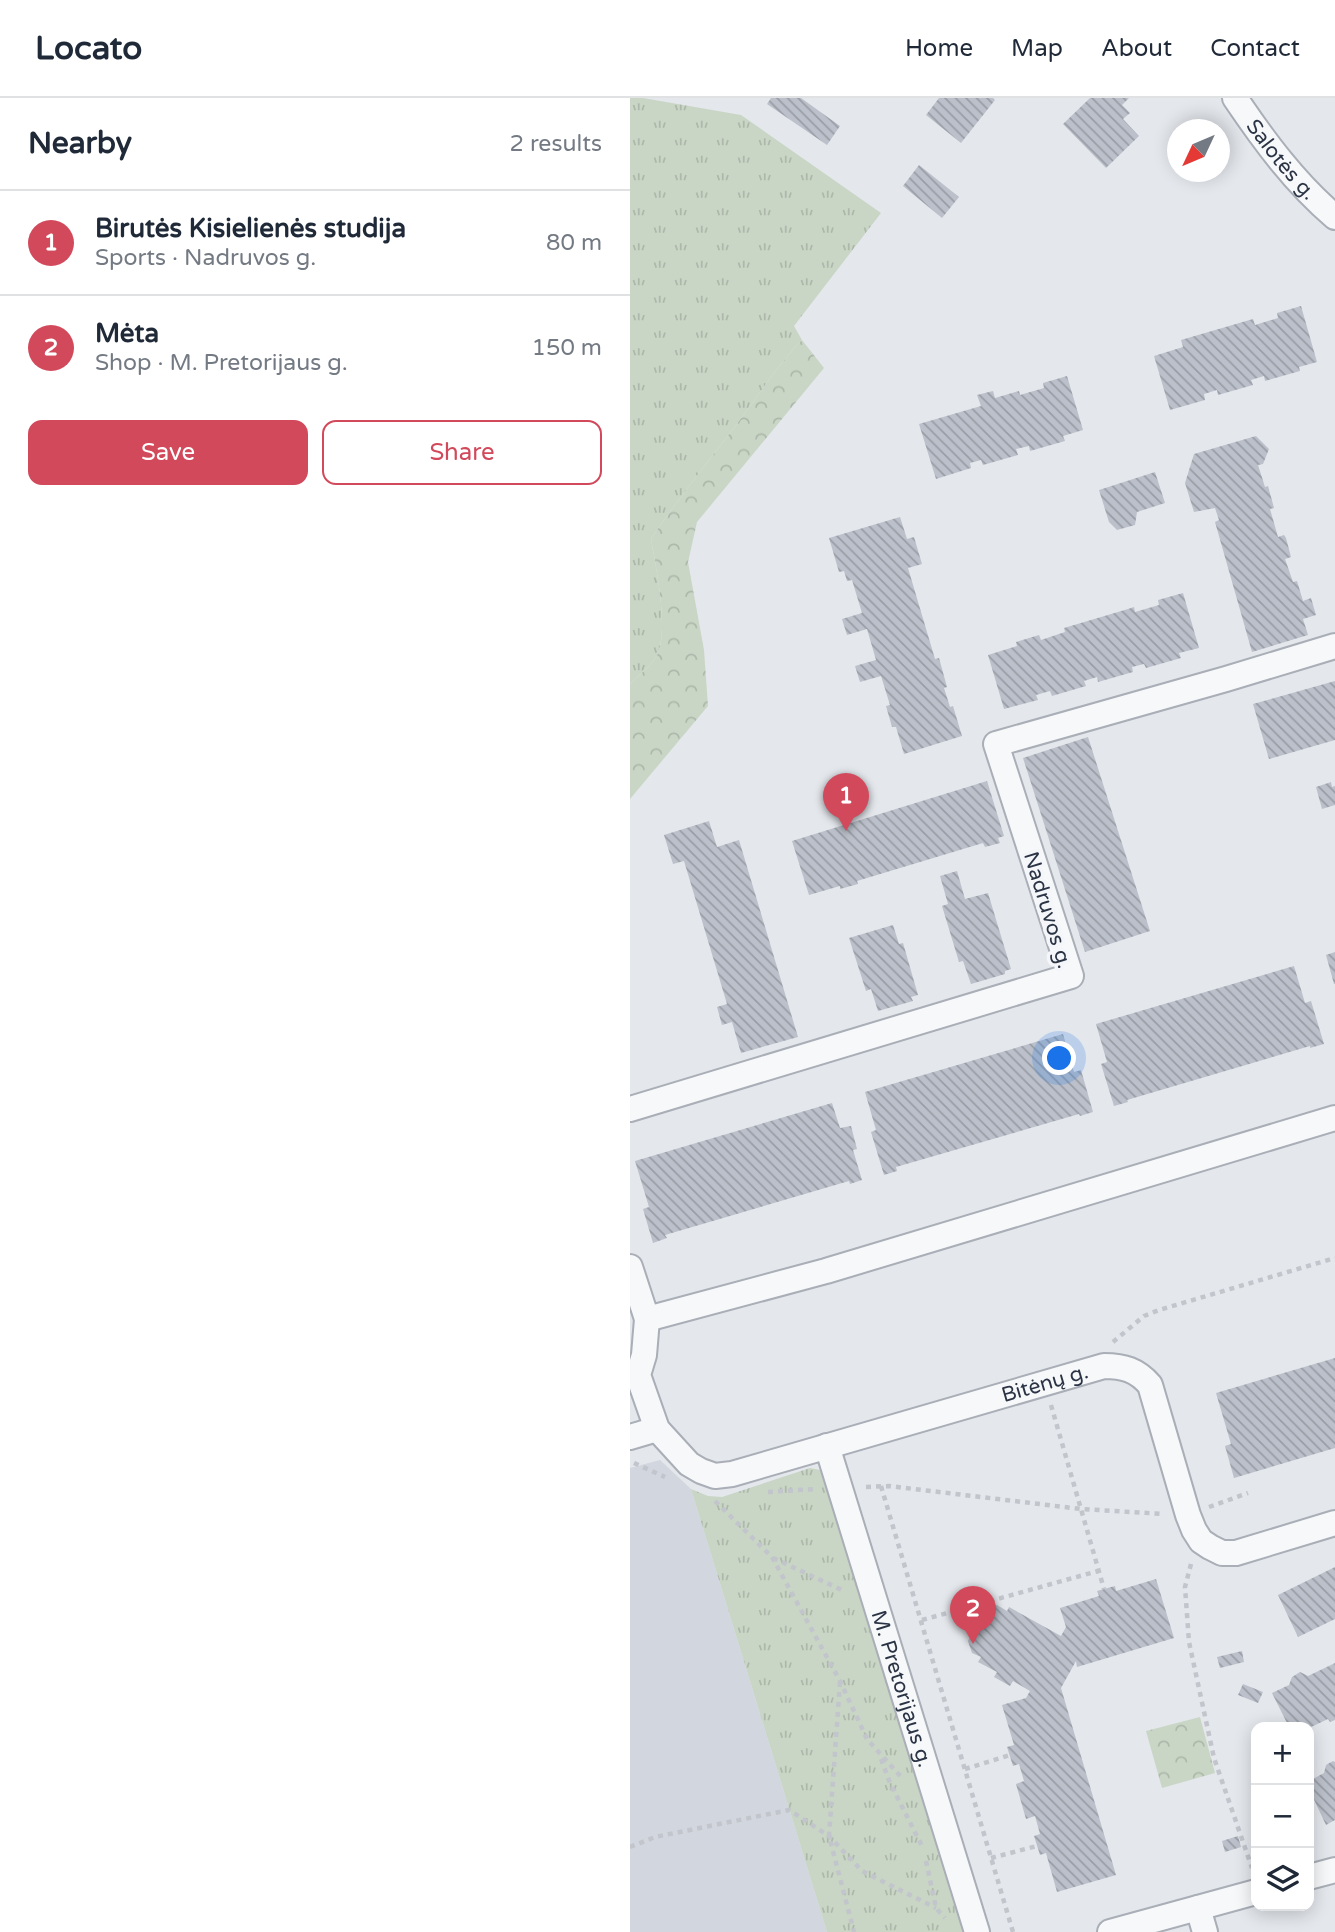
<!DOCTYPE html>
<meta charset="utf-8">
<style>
:root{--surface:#fff;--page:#f2f2f3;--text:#1f2937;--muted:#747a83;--line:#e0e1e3;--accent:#d1495b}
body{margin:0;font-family:"Varela Round",sans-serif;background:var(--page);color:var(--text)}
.controls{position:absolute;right:21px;bottom:21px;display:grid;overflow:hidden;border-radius:14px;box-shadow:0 4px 18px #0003}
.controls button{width:63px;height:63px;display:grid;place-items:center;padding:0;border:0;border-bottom:2px solid var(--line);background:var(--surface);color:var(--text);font:35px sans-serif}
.compass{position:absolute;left:537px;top:21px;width:63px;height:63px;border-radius:50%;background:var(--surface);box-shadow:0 4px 18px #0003;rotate:226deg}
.you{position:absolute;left:430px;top:961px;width:24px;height:24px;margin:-18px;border:5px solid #fff;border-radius:50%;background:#1a73e8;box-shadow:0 0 0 10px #1a73e833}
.badge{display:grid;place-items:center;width:46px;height:46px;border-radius:50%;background:var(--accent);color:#fff;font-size:23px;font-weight:700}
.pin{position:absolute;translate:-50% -58px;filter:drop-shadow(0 2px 4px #0008)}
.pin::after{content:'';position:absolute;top:37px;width:24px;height:21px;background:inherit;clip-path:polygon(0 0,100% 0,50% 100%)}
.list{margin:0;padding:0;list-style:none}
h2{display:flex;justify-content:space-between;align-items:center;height:91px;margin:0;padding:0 28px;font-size:30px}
h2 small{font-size:23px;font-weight:400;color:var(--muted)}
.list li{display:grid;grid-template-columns:46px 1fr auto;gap:21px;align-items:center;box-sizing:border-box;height:105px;padding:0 28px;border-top:2px solid var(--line)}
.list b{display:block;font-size:26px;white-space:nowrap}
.list p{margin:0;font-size:23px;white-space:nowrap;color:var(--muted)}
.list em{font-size:23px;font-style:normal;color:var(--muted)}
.actions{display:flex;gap:14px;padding:21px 28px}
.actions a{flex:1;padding:16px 0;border:2px solid var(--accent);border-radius:14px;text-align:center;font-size:24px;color:var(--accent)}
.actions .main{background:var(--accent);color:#fff}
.icon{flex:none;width:38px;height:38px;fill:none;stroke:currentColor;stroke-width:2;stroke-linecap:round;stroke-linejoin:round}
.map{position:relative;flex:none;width:705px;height:1834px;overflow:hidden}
header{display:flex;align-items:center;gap:42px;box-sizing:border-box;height:98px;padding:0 35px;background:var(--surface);border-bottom:2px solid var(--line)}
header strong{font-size:33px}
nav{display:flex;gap:38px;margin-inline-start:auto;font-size:24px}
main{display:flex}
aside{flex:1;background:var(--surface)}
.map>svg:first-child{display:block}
</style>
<header>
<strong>Locato</strong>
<nav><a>Home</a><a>Map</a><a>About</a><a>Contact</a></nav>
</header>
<main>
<aside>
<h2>Nearby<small>2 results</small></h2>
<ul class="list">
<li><span class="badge">1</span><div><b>Birutės Kisielienės studija</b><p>Sports · Nadruvos g.</p></div><em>80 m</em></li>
<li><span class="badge">2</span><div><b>Mėta</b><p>Shop · M. Pretorijaus g.</p></div><em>150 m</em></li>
</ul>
<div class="actions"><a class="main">Save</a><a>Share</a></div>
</aside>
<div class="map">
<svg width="705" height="1834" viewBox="0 0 705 1834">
<defs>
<pattern id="grass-tufts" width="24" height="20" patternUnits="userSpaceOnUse" patternTransform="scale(1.75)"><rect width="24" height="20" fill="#c9d6c5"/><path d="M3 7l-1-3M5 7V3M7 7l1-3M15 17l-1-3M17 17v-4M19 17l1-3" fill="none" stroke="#adb8ab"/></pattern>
<pattern id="forest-crowns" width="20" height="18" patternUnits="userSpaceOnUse" patternTransform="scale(1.75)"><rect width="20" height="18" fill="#c9d6c5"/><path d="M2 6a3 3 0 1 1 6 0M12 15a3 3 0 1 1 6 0" fill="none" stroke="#adb8ab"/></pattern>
<pattern id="building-back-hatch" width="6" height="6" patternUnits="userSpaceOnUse" patternTransform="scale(1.75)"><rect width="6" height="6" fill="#bbc0ca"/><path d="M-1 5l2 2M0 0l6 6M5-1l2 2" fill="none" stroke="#989da6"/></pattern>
</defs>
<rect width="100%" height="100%" fill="#e4e7ec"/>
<polygon fill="#d2d6de" points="30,1362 61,1391 197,1834 0,1834 0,1370"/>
<g fill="url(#grass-tufts)">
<path d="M0,0H13L111,17L251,115L164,228L172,242C148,266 130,296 109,323C80,362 48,400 21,441C26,469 40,535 26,559C20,569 8,578 0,586Z"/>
<polygon points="180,1370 190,1372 197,1379 333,1834 197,1834 61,1391 78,1398 92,1399"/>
</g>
<g fill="url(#forest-crowns)">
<path d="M172,242L194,270L67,424L58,464L74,552L78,608L0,701V586C8,578 20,569 26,559C40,535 26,469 21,441C48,400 80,362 109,323C130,296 148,266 172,242Z"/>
<polygon points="570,1619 585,1675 532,1690 516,1633"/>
</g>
<g fill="url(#building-back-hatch)">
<polygon points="141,0 171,0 210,28 197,47 137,6"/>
<polygon points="309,0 363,0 365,2 331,45 296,17"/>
<polygon points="460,0 499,0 492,7 500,15 493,21 509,38 476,70 433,26"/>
<polygon points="289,67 329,99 312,120 273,88"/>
<polygon points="671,208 687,264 669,269 670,273 635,283 634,278 621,282 623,287 588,297 587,292 574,296 575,302 540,312 524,258 553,249 551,242 623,221 625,227 648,220 647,215"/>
<polygon points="437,278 453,332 433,338 435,343 400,353 399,348 386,351 388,357 353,367 351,362 340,365 341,370 306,381 289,326 351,308 347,297 363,293 365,300 389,293 390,297 414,290 413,285"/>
<polygon points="626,338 639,351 633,366 628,367 635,389 638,388 644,410 640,411 648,439 654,437 656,440 661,459 655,461 663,484 667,483 673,503 681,500 686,517 673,521 678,537 622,554 585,424 589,422 585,410 564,414 555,385 564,356"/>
<polygon points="525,374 535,405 507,414 505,427 487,432 479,424 469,392"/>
<polygon points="270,419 277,441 284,439 292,466 278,470 305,561 309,560 317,589 314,590 320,609 323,608 332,638 274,656 266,629 262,629 256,608 260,607 251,578 230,584 225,568 246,562 237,531 217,537 212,521 232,515 222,482 217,483 214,473 209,474 199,440"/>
<polygon points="553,495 569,550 549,555 551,560 516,570 514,566 502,569 503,574 468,584 467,579 454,583 456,588 422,598 420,593 406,597 408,602 374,611 358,557 387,548 386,544 409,537 411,542 435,534 434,530 498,511 504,509 505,514 529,507 528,502"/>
<polygon points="705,583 705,642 639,661 623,606"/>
<polygon points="458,639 520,833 455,854 393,660"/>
<polygon points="357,683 374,738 368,740 370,745 355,749 353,745 227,783 228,786 210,791 210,788 179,797 162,743"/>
<polygon points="701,684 702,689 705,688 705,707 692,711 686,689"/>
<polygon points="79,723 87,749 109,742 168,939 111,955 102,924 92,927 87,909 97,906 54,763 43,766 34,737"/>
<polygon points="327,773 335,801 358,795 381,871 375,873 375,876 341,886 333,863 329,864 312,808 318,806 310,778"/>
<polygon points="263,827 269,846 273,845 288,897 281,899 283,903 248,913 241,891 236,893 219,840"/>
<polygon points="705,854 705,886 704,886 696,857"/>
<polygon points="664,868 675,905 681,903 694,946 680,950 680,948 497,1002 498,1004 484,1008 471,966 477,964 466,926"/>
<polygon points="433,936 444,974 451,972 463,1014 450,1018 449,1016 266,1069 267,1073 254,1077 241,1034 246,1032 235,994"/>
<polygon points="202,1005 210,1030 221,1028 227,1051 223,1052 232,1082 220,1086 219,1083 35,1137 37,1140 23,1145 13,1111 19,1109 5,1063"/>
<polygon points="705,1260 705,1350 604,1380 595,1348 601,1346 586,1295"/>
<polygon points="705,1469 705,1521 668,1539 648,1497"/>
<polygon points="526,1481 544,1540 447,1569 446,1563 431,1590 486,1777 427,1794 416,1755 410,1757 404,1738 410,1736 405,1718 396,1721 386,1686 394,1683 389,1666 383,1668 377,1649 384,1647 372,1607 396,1600 400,1593 383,1583 380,1588 364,1579 367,1574 348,1564 351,1559 342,1555 338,1543 354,1511 367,1507 377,1513 379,1509 431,1538 436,1529 430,1510 469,1498 467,1493 485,1488 486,1493"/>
<polygon points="612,1553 614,1564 590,1570 587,1559"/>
<polygon points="705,1565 705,1622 700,1624 698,1621 679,1630 659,1629 642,1595 659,1587 662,1579 670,1574 678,1578"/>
<polygon points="613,1586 633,1594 628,1605 608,1597"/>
<polygon points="703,1663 705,1664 705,1722 696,1727 679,1691 679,1683 694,1675 696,1667"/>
<polygon points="608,1738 611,1749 595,1754 592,1743"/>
</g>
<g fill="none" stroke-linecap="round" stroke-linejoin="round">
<defs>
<g id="street">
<path id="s1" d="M605,0C634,43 665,85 705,119"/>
<polyline points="0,1011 441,878 366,646 596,581 705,548"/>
<path id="s2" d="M0,1169L17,1221L14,1257L8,1277L27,1331L59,1366L71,1373L85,1378L102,1376L474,1268C494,1268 507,1272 520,1287L558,1417L564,1432L571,1443L580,1449L592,1455H606L705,1425"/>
<polyline points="17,1221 196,1173 705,1020"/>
<polyline points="0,1339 27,1331"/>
<path id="s3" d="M197,1348L347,1834"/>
<polyline points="679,1779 705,1772"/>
<polyline points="568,1810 575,1834"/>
<polyline points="480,1834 626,1794"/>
</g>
</defs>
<use href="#street" stroke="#a9aeb7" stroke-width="28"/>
<g stroke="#c2c5cb" stroke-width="4.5" stroke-dasharray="5 5" stroke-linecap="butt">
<polyline points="483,1244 514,1218 529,1212 705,1160"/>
<polyline points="421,1307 474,1491"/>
<polyline points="4,1365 35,1379"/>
<polyline points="251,1388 383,1834"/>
<polyline points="236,1389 259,1388 451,1411 534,1416"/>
<polyline points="138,1394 185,1391"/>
<polyline points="85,1403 142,1459 210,1583 237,1641 272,1680"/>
<polyline points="579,1409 618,1395"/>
<polyline points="143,1460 214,1493"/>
<polyline points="561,1466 555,1489 559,1544 584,1660 622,1770"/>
<polyline points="292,1522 468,1473"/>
<polyline points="210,1584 199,1738 224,1834"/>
<polyline points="251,1661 260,1685 292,1748"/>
<polyline points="335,1671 380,1657"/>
<polyline points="0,1749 25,1739 159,1712 199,1738 232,1773 306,1810"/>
<polyline points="361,1760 407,1748"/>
<polyline points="296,1763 306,1810 315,1820"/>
</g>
<use href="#street" stroke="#f7f8fa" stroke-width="24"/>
</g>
<g text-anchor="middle" stroke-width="7" stroke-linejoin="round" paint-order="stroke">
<g font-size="21" fill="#2b3445" stroke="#f4f6f9">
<text dy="7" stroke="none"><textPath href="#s1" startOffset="77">Salotės g.</textPath></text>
<text transform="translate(418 812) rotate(73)" y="7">Nadruvos g.</text>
<text dy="7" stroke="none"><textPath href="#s2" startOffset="588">Bitėnų g.</textPath></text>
<text dy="7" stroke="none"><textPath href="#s3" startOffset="254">M. Pretorijaus g.</textPath></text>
</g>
</g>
</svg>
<div class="controls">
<button>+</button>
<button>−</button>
<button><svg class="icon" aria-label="layers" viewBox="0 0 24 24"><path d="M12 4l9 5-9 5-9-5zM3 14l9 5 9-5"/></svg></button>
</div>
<svg class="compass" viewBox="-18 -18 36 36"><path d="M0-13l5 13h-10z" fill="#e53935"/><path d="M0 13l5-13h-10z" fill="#747a83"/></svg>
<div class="you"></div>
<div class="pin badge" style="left:216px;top:733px">1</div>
<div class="pin badge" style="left:343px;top:1546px">2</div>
</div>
</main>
